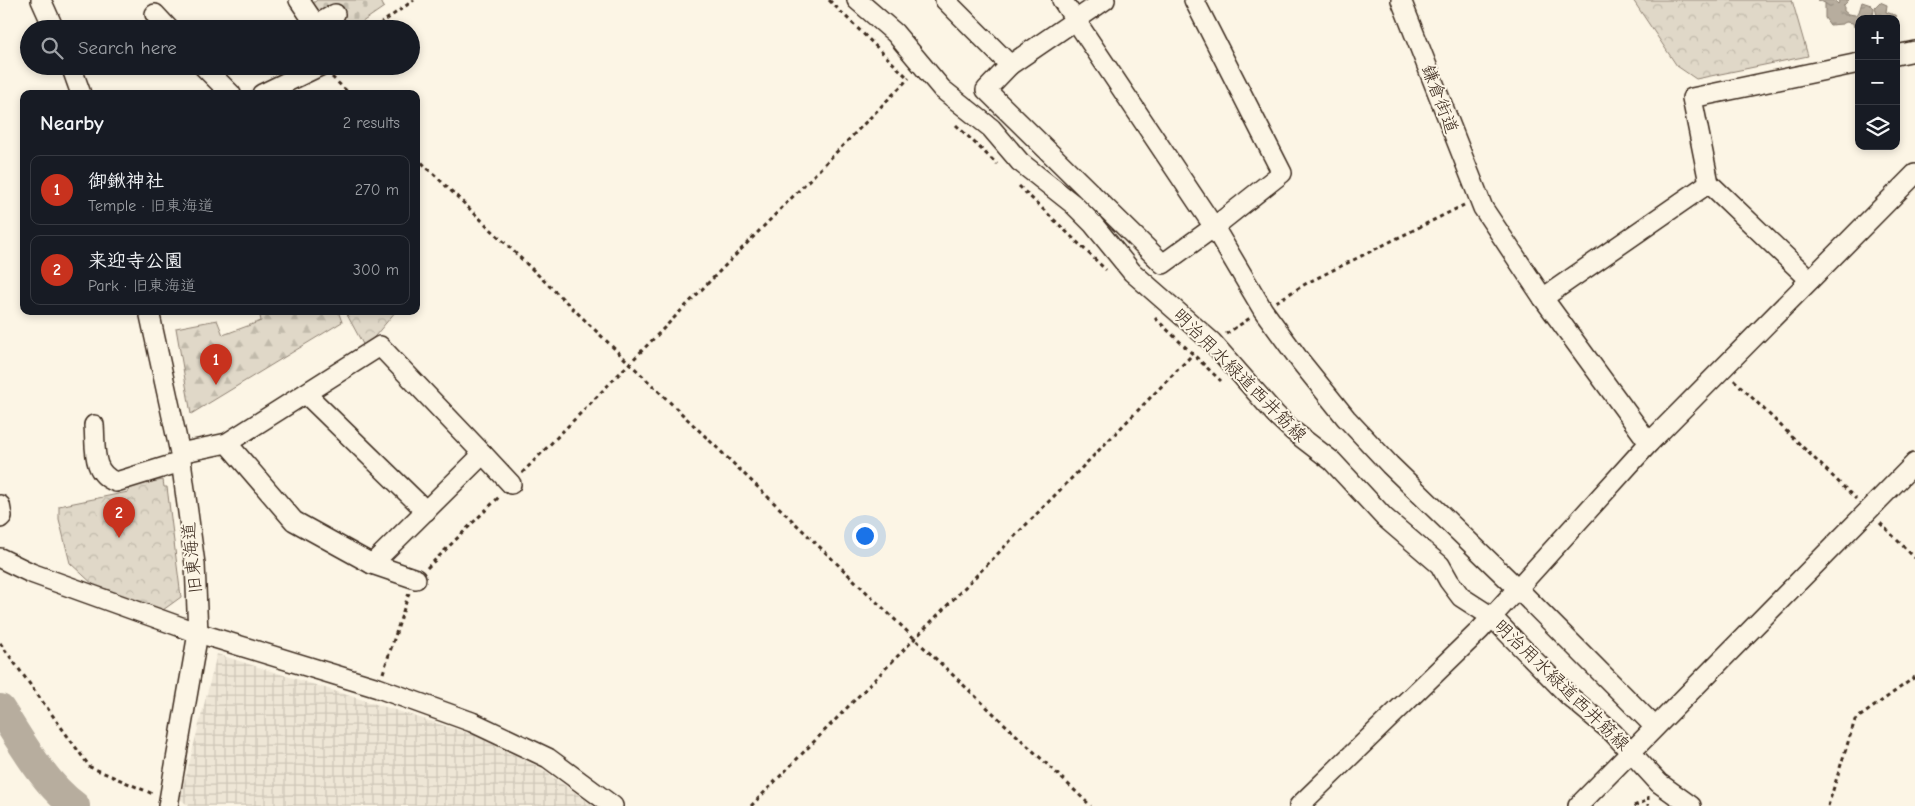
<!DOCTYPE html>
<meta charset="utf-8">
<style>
:root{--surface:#171b24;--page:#242831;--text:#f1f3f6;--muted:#9ea1a6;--line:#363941;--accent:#c8321e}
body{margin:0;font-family:"Comic Neue","Klee One",sans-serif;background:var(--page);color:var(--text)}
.controls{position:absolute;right:15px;top:15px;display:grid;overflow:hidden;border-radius:10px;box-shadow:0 2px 8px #0003}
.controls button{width:45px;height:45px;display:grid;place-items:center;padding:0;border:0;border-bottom:1px solid var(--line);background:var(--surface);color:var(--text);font:25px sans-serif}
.you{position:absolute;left:864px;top:535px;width:18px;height:18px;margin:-12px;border:4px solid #fff;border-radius:50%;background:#1a73e8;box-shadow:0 0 0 8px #1a73e833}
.badge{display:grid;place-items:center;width:32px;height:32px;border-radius:50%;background:var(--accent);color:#fff;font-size:16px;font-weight:700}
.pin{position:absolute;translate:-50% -41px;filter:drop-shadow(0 1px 2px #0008)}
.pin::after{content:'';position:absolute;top:26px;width:18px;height:15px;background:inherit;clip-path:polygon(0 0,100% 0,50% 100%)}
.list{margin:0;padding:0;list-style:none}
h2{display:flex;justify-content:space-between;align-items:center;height:65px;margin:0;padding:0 20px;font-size:21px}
h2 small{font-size:16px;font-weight:400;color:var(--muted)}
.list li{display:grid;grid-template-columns:32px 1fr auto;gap:15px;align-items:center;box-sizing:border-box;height:70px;margin:0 10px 10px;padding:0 10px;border:1px solid var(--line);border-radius:10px}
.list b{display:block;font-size:19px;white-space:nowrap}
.list p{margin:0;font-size:16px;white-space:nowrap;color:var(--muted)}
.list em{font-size:16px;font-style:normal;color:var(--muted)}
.icon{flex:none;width:28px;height:28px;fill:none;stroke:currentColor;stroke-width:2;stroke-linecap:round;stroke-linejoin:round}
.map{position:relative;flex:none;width:1915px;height:806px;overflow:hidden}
.search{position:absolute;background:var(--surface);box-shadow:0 2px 8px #0003;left:20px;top:20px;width:400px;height:55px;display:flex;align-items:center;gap:12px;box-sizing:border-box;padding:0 18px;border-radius:28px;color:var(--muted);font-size:19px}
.panel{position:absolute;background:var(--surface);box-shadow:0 2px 8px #0003;left:20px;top:90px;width:400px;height:225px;border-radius:10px}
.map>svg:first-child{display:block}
</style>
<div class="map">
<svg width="1915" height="806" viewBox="0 0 1915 806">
<defs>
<pattern id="industrial-grid" width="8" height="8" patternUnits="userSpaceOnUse" patternTransform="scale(1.25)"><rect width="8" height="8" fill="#eee6d6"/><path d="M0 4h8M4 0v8" fill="none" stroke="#cdc5b7"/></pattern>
<pattern id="forest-firs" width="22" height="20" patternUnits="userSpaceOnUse" patternTransform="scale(1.25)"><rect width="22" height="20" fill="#e0d8c8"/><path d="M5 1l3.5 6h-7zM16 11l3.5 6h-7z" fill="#c1baab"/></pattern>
<pattern id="cemetery-stones" width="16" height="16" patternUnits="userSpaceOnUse" patternTransform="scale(1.25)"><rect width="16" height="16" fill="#e0d8c8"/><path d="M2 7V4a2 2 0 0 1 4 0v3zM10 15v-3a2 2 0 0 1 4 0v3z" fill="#c1baab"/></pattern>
<pattern id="park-crowns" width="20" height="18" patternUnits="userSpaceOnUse" patternTransform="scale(1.25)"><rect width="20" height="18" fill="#e0d8c8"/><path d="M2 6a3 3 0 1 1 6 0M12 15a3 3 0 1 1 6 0" fill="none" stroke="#c1baab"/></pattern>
<pattern id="water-ripples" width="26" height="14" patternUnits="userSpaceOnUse" patternTransform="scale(1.25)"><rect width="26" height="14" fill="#b7ad9e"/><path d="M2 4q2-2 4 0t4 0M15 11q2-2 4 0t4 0" fill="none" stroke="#968d80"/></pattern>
</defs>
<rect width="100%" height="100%" fill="#fcf5e5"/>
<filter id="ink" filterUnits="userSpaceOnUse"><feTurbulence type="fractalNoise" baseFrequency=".02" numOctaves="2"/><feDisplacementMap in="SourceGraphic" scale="10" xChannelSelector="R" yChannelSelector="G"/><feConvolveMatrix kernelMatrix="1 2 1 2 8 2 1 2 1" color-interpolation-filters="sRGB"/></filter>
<g filter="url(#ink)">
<polygon fill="url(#industrial-grid)" points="217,654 474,735 537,766 594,806 189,806 180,799"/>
<polygon fill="url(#forest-firs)" stroke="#8e8173" points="259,311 338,311 342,322 191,414 176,328 217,320 223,335 261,321"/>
<polygon fill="url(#cemetery-stones)" stroke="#8e8173" points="317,0 380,0 384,7 352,29 315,29 308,7"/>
<g fill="url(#park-crowns)" stroke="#8e8173">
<polygon points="1633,0 1792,0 1808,56 1696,79 1677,66"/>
<polygon points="345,311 396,311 365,348"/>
<polygon points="163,480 164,487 167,487 181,597 163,610 96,587 70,563 59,519 59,506 128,492 129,486"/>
</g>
<g fill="url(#water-ripples)" stroke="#85796b">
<polygon points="1818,0 1834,0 1838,4 1840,0 1849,0 1844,5 1844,11 1848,14 1855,15 1859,12 1862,2 1871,5 1874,8 1873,17 1859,19 1859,27 1854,27 1853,23 1846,22 1842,24 1830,25 1825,18 1825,3"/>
<path d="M1880,2L1887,5L1886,12L1897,16C1892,20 1883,20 1877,16L1875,7Z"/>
</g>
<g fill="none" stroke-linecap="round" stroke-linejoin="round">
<path stroke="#b7ad9e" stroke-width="30" d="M0,709C20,740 45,785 75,806"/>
<defs>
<g id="minor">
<polyline points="41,0 54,29"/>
<polyline points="299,0 316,25 335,14"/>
<polyline points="857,0 895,33 942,89 991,128 1020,162 1073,204 1093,224 1132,272 1212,342 1276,415 1293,431 1332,461 1384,517 1440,565 1449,581 1461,597 1492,617 1569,696 1613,733 1659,783 1691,806"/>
<polyline points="945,0 1010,65 986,90 1163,264 1214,227 1282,173 1194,0"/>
<polyline points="1062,0 1214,227 1263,310 1301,362 1346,418 1390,465 1518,589 1655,727"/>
<polyline points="1401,0 1483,208 1543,298 1649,443"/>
<polyline points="155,14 169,29"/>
<polyline points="1896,55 1915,51"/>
<polyline points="1010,65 1105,0"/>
<polyline points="71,66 81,94"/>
<polyline points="203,66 231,94"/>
<polyline points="262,94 320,66"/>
<polyline points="1810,280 1709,183 1692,98 1859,63"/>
<polyline points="1543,298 1709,183"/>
<polyline points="149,311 180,453 195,564 198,633 168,806"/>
<polyline points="306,394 426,511"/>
<path d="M94,425C96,448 91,473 116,482L181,462"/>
<polyline points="180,453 227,443 380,346 483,454 372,564 294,521 227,443"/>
<polyline points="483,454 511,484"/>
<polyline points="0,505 2,516 0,518"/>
<polyline points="0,558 31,573 198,633 378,688 472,722 548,758 613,806"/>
<polyline points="372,564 416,579"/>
<polyline points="1299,806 1480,630 1649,443 1915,174"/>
<polyline points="1578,806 1915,463"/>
</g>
</defs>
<use href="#minor" stroke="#3b2a1e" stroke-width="22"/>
<g stroke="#3b2a1e" stroke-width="3" stroke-dasharray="4 4" stroke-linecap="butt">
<polyline points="829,0 907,77"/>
<polyline points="373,29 414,0"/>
<polyline points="332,77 350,94"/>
<polyline points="956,125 997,164"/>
<polyline points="416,157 915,639 1091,806"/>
<polyline points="1019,186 1106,270"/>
<polyline points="1276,302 1307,283 1464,205"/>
<polyline points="1155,318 1221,381"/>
<polyline points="1226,334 1250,318"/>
<polyline points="1734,380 1856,499"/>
<polyline points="522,473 909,78"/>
<polyline points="1880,523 1915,558"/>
<polyline points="427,568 501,495"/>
<polyline points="0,643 90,767 153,794"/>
<polyline points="383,673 409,593"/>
<polyline points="1648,796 1648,806"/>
<polyline points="751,806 1193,354"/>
<polyline points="1634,806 1648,800"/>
<polyline points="1828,806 1855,720 1915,677"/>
</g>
<use href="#minor" stroke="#fcf5e5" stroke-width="19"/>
</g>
</g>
<g text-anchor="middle" stroke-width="4" stroke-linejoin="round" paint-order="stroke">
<g font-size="18" fill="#3b2a1e" stroke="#fcf5e5">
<text transform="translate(1440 99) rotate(69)" y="6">鎌倉街道</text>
<text transform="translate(1240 375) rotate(45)" y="6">明治用水緑道西井筋線</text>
<text transform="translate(192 558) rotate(-96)" y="6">旧東海道</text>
<text transform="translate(1562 685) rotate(44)" y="6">明治用水緑道西井筋線</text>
</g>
</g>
</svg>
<div class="controls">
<button>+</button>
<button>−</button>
<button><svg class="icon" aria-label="layers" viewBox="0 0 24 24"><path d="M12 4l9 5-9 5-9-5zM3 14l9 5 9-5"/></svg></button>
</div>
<div class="you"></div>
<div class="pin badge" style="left:216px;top:385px">1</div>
<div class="pin badge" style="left:119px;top:538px">2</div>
<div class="search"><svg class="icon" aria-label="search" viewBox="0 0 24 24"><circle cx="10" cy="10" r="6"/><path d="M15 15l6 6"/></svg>Search here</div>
<section class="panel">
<h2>Nearby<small>2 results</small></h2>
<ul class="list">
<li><span class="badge">1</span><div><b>御鍬神社</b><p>Temple · 旧東海道</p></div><em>270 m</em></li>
<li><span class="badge">2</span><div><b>来迎寺公園</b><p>Park · 旧東海道</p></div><em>300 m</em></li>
</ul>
</section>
</div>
